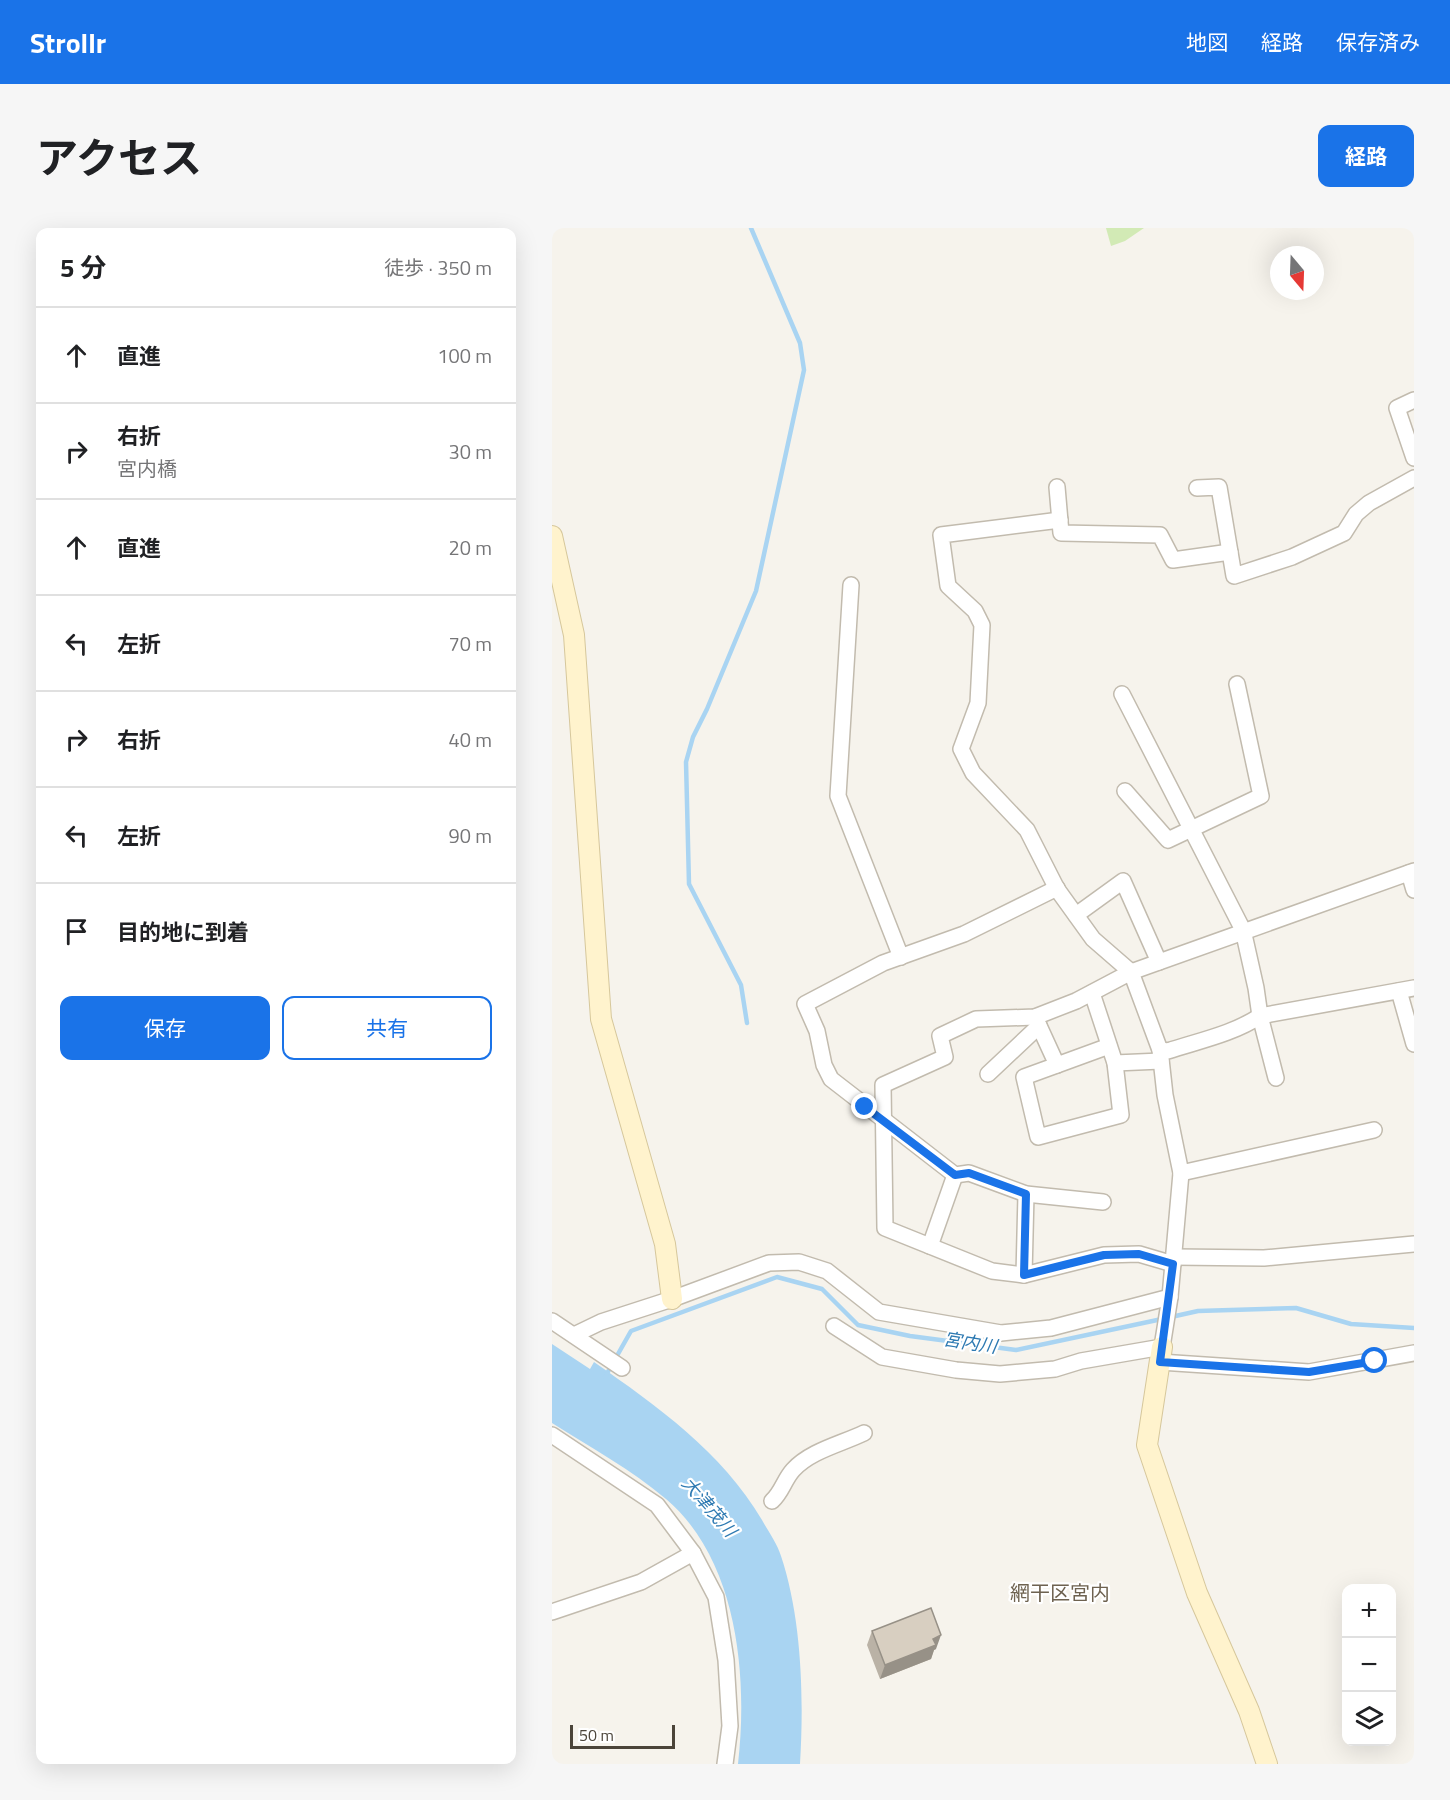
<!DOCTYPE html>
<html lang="ja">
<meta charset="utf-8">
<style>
:root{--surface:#fff;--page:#f6f6f6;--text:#202124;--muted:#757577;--line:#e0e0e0;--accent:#1a73e8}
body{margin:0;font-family:"Titillium Web","Noto Sans JP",sans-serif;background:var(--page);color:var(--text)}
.controls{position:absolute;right:18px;bottom:18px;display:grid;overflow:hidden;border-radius:12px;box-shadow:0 6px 24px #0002}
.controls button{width:54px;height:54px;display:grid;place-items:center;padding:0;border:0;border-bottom:2px solid var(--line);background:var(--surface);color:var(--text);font:30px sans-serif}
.compass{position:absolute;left:718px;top:18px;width:54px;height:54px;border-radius:50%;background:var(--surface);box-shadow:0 6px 24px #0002;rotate:161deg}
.scale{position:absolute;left:18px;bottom:15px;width:105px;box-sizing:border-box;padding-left:6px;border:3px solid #4b4439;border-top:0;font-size:16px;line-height:21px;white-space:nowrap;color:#4b4439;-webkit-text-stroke:4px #fff;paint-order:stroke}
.stop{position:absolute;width:18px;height:18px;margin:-14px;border:4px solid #1a73e8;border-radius:50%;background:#fff}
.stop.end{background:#1a73e8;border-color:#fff;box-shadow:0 2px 6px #0008}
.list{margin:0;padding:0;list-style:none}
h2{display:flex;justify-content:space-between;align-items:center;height:78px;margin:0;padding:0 24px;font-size:26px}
h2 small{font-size:20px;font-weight:400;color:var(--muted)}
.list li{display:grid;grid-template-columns:39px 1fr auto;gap:18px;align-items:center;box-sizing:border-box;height:96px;padding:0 24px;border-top:2px solid var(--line)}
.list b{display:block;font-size:22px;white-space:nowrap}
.list p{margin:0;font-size:20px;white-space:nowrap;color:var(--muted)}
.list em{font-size:20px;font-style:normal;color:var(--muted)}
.actions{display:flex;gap:12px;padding:18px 24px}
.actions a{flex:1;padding:14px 0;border:2px solid var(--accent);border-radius:12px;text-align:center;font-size:21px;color:var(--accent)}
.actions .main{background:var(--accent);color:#fff}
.icon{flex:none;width:33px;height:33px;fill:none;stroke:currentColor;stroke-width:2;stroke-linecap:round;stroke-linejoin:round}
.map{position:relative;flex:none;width:862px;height:1536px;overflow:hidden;border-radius:12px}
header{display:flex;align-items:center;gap:36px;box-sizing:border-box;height:84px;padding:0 30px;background:var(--accent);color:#fff}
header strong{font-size:28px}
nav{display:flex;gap:33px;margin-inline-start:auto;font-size:21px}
.intro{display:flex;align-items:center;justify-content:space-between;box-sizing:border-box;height:144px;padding:0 36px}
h1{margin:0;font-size:42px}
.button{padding:15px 27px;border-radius:12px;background:var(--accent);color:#fff;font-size:21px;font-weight:700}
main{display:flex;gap:36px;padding:0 36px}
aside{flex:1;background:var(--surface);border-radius:12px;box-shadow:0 6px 24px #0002}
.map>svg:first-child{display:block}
</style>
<header>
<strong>Strollr</strong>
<nav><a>地図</a><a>経路</a><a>保存済み</a></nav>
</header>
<div class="intro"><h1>アクセス</h1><a class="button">経路</a></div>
<main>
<aside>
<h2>5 分<small>徒歩 · 350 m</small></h2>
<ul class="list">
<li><svg class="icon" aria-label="ahead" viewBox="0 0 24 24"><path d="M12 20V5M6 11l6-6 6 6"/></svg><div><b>直進</b></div><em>100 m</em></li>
<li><svg class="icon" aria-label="right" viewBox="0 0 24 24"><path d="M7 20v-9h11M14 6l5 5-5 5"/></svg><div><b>右折</b><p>宮内橋</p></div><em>30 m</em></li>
<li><svg class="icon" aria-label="ahead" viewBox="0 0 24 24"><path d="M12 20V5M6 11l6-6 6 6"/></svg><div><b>直進</b></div><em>20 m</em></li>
<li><svg class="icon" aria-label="left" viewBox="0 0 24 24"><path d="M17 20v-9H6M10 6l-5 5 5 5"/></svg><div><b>左折</b></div><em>70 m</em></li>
<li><svg class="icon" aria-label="right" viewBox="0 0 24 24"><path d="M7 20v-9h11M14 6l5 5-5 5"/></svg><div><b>右折</b></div><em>40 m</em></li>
<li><svg class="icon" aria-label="left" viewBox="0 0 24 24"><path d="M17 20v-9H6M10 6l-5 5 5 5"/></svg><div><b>左折</b></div><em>90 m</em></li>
<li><svg class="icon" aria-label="arrive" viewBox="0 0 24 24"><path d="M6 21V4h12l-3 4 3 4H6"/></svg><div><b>目的地に到着</b></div></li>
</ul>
<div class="actions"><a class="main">保存</a><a>共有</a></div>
</aside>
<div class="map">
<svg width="862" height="1536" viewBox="0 0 862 1536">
<rect width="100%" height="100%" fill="#f6f3ec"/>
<polygon fill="#d2eab5" points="554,0 592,0 573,13 559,18"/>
<path fill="#a9d4f2" d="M0,1116L38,1141L42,1134C105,1178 170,1224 210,1292C216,1303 225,1315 229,1328C250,1391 252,1470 248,1536H186C196,1449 186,1332 114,1271C80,1242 38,1219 0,1195Z"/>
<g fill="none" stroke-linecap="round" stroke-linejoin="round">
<g stroke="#a9d4f2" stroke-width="4.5">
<polyline points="195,795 189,757 137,656 134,534 141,509 155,481 204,363 252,142 248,115 199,0"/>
<polyline points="619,1089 646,1083 744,1080 799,1096 862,1100"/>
<polyline points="53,1149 79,1103 225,1049 270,1061 306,1097 358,1108 464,1122 610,1091"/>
</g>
<defs>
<g id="street">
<polyline points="862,172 845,180 862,230"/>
<polyline points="505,259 509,305 608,307 621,332 678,324"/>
<polyline points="645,260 667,259 682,348 740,329 792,305 804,286 817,275 862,250"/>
<polyline points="299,357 286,568 349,729"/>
<polyline points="570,466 691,702 704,760 708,788 724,850"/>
<polyline points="573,563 616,612 709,568 685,456"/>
<polyline points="857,645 862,662"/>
<polyline points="505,660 412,706 331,735 253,776 265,803 272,837 279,851 403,947 417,945 474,966 551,974"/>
<polyline points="524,687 571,653 607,734"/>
<polyline points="847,763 862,816"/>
<polyline points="483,789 505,837 472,849 486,909 569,887 563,835 540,765"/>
<path d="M608,822L616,823C646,813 681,806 708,788L862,760"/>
<polyline points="563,835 609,833"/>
<polyline points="505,837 557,818"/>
<polyline points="436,846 487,798"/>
<polyline points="629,945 822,902"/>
<polyline points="378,1018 403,947"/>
<polyline points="622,1029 712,1030 862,1016"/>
<polyline points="621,1036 587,1026 552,1027 472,1047 440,1043 333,1000 331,857 393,829 388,808 424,791 483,789 524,773 579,744 862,643"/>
<polyline points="472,1047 474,966"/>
<polyline points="0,1093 70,1140"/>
<polyline points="282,1098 330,1129 404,1142 448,1146 503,1141 529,1133 610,1119 618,1069 629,945 613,867 608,822 579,744 541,711 505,661 475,602 421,545 409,521 426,475 430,397 423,383 396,358 389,307 508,292"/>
<polyline points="22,1107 49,1094 120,1071 217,1035 247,1034 275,1043 327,1084 449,1105 499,1100 618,1069"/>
<polyline points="608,1134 757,1144 862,1125"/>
<polyline points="0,1207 105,1277 141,1325 164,1369 174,1432 178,1498 173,1536"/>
<path d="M220,1273C230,1264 232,1252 241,1242C258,1223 289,1216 312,1205"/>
<polyline points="0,1384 89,1354 141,1325"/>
</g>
<g id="secondary">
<polyline points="0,308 22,407 49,791 113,1016 120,1071"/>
<polyline points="610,1119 595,1217 645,1365 697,1483 715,1536"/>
</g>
</defs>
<use href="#street" stroke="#c2bbae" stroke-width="18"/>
<use href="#secondary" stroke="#d6c79b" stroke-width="22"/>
<use href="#street" stroke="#fff" stroke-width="15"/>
<use href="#secondary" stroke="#fff3cd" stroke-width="20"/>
</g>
<polygon fill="#bab2a6" points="320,1403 384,1421 382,1422 379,1431 328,1451 315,1417"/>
<polygon fill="#979187" points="389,1407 384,1421 382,1422 379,1431 328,1451 333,1437 381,1411"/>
<polygon fill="#d8cfc1" stroke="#979187" stroke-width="1.5" points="379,1380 389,1407 381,1411 384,1417 333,1437 320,1403"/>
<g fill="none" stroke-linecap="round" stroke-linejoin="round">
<polyline stroke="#1a73e8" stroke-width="8" points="313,879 403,947 417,945 474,966 472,1047 552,1027 587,1026 621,1036 608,1134 757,1144 823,1133"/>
</g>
<g text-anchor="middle" stroke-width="4.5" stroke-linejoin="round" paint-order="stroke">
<g font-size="18" font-style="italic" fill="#2e7ab2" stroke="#fff">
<text transform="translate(418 1115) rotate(9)" y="6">宮内川</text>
<text transform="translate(157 1279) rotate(49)" y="6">大津茂川</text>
</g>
<g font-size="20" fill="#6e6250" stroke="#fff">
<text x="508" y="1372">網干区宮内</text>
</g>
</g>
</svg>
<div class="controls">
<button>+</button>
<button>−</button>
<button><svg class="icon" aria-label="layers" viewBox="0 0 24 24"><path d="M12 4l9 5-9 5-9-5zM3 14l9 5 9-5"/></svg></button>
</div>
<svg class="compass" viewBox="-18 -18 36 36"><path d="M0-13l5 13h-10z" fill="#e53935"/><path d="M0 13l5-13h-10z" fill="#757577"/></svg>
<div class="scale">50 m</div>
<div class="stop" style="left:823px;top:1133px"></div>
<div class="stop end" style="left:313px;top:879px"></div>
</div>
</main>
